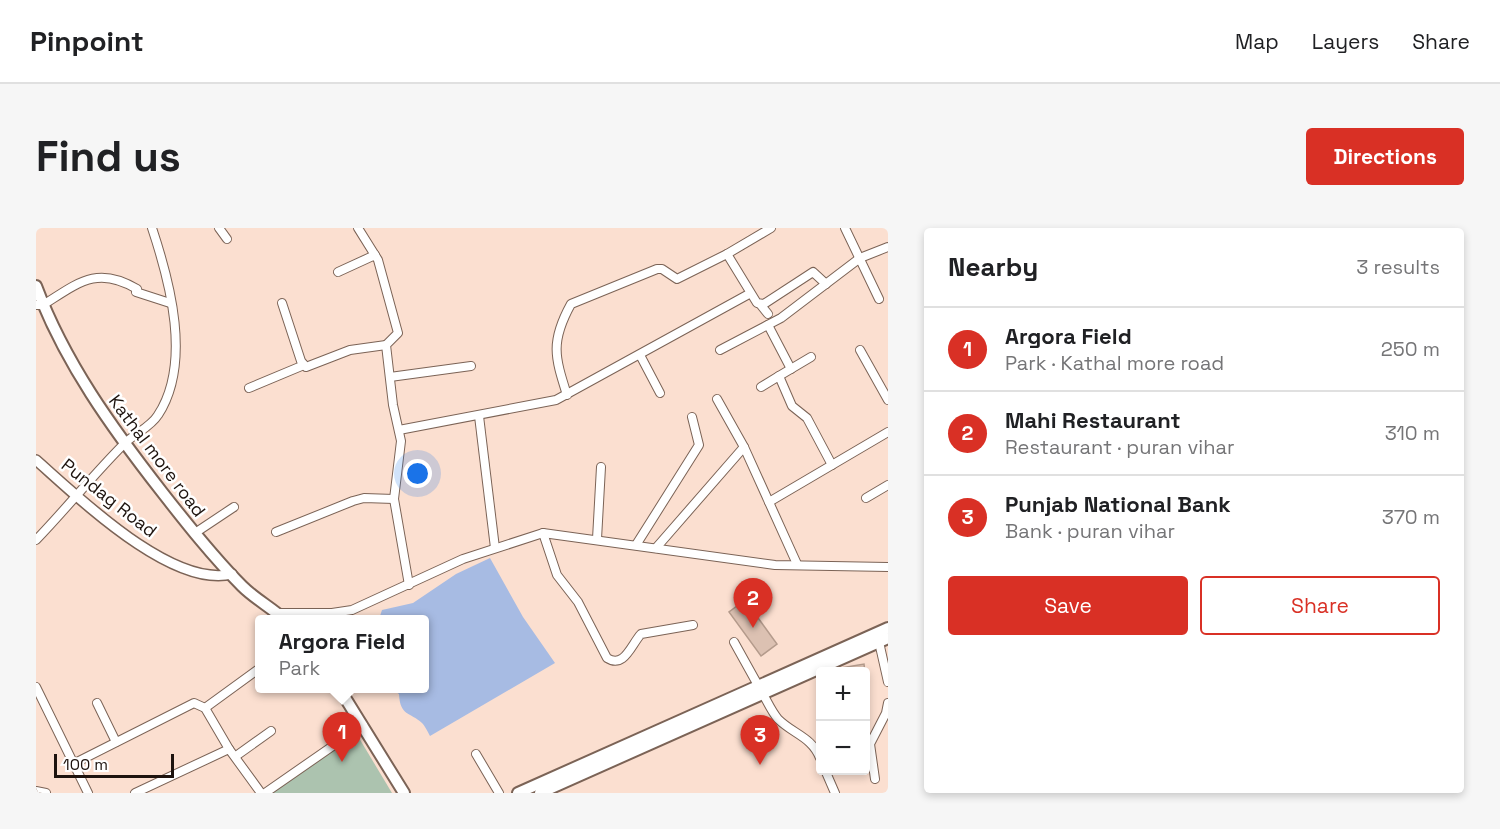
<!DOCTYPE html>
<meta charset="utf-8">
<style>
:root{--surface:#fff;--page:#f6f6f6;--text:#202124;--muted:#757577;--line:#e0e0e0;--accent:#d93025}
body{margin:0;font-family:"Space Grotesk",sans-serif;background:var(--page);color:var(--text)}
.controls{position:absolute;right:18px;bottom:18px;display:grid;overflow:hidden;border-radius:6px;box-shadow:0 3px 9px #0003}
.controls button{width:54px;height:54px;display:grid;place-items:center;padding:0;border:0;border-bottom:2px solid var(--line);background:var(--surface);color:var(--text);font:30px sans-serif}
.scale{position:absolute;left:18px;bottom:15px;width:120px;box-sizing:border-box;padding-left:6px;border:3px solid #1d130e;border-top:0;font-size:16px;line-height:21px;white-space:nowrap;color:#1d130e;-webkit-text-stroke:4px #fff;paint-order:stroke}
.you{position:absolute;left:382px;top:246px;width:21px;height:21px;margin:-15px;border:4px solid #fff;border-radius:50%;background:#1a73e8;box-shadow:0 0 0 9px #1a73e833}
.badge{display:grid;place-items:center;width:39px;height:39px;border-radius:50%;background:var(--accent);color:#fff;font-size:20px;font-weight:700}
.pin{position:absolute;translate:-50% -50px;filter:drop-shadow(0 2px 3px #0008)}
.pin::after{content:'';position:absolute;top:32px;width:21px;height:18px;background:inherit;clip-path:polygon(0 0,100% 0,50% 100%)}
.popup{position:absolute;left:219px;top:387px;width:174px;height:78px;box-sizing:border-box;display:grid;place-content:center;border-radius:6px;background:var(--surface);filter:drop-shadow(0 2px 4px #0005);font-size:20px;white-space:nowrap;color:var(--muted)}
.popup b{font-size:22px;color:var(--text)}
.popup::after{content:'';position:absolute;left:50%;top:100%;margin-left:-12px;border:12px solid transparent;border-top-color:var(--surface)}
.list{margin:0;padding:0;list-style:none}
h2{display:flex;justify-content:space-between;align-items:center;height:78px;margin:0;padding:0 24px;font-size:26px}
h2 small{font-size:20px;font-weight:400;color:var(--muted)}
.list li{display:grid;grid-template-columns:39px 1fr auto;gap:18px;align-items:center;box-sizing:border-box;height:84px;padding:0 24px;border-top:2px solid var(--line)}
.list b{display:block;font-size:22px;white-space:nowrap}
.list p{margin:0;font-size:20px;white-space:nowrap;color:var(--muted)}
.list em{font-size:20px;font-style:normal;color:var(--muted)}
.actions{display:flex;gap:12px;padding:18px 24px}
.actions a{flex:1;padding:14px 0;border:2px solid var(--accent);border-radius:6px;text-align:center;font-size:21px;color:var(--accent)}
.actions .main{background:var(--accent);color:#fff}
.map{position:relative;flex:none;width:852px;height:565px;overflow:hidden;border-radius:6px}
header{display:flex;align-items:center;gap:36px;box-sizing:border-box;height:84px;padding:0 30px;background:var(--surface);border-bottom:2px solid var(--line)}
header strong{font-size:28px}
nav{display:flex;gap:33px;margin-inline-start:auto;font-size:21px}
.intro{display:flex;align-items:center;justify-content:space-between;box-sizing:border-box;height:144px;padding:0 36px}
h1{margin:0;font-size:42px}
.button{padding:15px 27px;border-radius:6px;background:var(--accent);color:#fff;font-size:21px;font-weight:700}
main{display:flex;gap:36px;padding:0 36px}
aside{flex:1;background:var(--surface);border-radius:6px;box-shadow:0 3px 9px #0003}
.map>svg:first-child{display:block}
</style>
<header>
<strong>Pinpoint</strong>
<nav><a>Map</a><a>Layers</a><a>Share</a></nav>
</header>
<div class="intro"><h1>Find us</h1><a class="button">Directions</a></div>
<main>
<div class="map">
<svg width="852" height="565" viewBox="0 0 852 565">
<rect width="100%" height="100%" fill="#fbdfd0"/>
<polygon fill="#acc3af" points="320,505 356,565 232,565"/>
<path fill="#a7bbe3" d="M454,330L487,389L519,435L394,508C392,504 389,498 386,495C374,484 364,488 363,466L356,461L388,460V392L343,391L346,382L377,375L420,346Z"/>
<g fill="#dcc1b2" stroke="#b49b8c" stroke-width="1.5">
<polygon points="709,372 741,416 725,428 693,384"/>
<polygon points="828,436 829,444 805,444 804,440"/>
</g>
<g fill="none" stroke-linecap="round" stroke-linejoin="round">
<defs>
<g id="minor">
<polyline points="183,0 191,11"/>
<polyline points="322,0 342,32 362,105 350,117 357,177 365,213 358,271 373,357"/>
<polyline points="809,0 843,71"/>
<polyline points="691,26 721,75 728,76 777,44 790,56"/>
<polyline points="302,44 339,27"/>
<polyline points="100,64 134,75"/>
<polyline points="246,75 265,133 270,139 314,122 350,117"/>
<polyline points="724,76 732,86"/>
<path d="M0,77H7C42,55 61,37 101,61"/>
<polyline points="732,97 755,141"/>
<polyline points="684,122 745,90 824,30 852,19"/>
<polyline points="824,122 852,172"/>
<polyline points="604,127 624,165"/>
<polyline points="743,148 775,129"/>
<polyline points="354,149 435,138"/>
<polyline points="725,159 743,148 756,178 771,190 796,237"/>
<polyline points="213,160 268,137"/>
<path d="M531,167C519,129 514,114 535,76L621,41H626L641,51L691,26L735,0"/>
<polyline points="681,171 708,219 761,336"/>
<polyline points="443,188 459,320"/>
<polyline points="363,202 520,172 713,66"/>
<polyline points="830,270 852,257"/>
<polyline points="733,274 852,204"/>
<polyline points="240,304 317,273 328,270 358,271"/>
<polyline points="159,305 198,279"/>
<path d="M507,305L521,347L542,374L571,430C588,441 595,417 605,406L657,397"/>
<polyline points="561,311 565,239"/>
<path d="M0,312C30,281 57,247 87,217C97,206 114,200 122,187C156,135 134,54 116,0"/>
<polyline points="600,317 663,217 656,189"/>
<polyline points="620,320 708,219"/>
<polyline points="241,385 296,385 316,382 427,331 507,305 739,337 852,339"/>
<polyline points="698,414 723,459"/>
<polyline points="843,414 852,454"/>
<polyline points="0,459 52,565"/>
<path d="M727,466C732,475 736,484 742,491C757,506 776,509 784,530"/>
<polyline points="61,475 80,514"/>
<polyline points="169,480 224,440"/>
<polyline points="440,526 463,565"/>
<polyline points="200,528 235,503"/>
<polyline points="37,536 158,475 169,480 193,521"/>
<polyline points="789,542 799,565"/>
<polyline points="839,551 834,516 850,485 852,475"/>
<polyline points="0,563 10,565"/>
<polyline points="99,565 193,521 225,565"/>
<polyline points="229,565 327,497"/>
</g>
<path id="tertiary" d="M0,232C42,269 136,361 196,346"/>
<g id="secondary">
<path d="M0,58C29,135 76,200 126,264C151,296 177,329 206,358C219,371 236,380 249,392"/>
<polyline points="303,460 368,565"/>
<polyline points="482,565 852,400"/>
<polyline points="504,565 852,410"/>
</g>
</defs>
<use href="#minor" stroke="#7b6356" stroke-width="10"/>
<use href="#tertiary" stroke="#7b6356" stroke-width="12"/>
<use href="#secondary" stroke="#7b6356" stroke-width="14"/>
<use href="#minor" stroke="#fff" stroke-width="8"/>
<use href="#tertiary" stroke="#fff" stroke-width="9"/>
<use href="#secondary" stroke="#fff" stroke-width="10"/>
</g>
<g text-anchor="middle" stroke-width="5" stroke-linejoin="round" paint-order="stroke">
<g font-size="18" fill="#1d130e" stroke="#fff">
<text transform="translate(121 228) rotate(53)" y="6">Kathal more road</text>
<text transform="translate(73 270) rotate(38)" y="6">Pundag Road</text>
</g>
</g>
</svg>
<div class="controls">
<button>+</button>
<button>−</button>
</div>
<div class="scale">100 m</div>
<div class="you"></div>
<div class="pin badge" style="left:306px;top:534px">1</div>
<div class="popup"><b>Argora Field</b>Park</div>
<div class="pin badge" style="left:717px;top:400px">2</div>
<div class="pin badge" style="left:724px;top:537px">3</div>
</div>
<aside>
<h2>Nearby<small>3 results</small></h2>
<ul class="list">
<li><span class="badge">1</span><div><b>Argora Field</b><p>Park · Kathal more road</p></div><em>250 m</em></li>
<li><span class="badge">2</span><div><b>Mahi Restaurant</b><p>Restaurant · puran vihar</p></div><em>310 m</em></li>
<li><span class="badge">3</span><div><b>Punjab National Bank</b><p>Bank · puran vihar</p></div><em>370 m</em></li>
</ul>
<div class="actions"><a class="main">Save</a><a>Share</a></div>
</aside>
</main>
